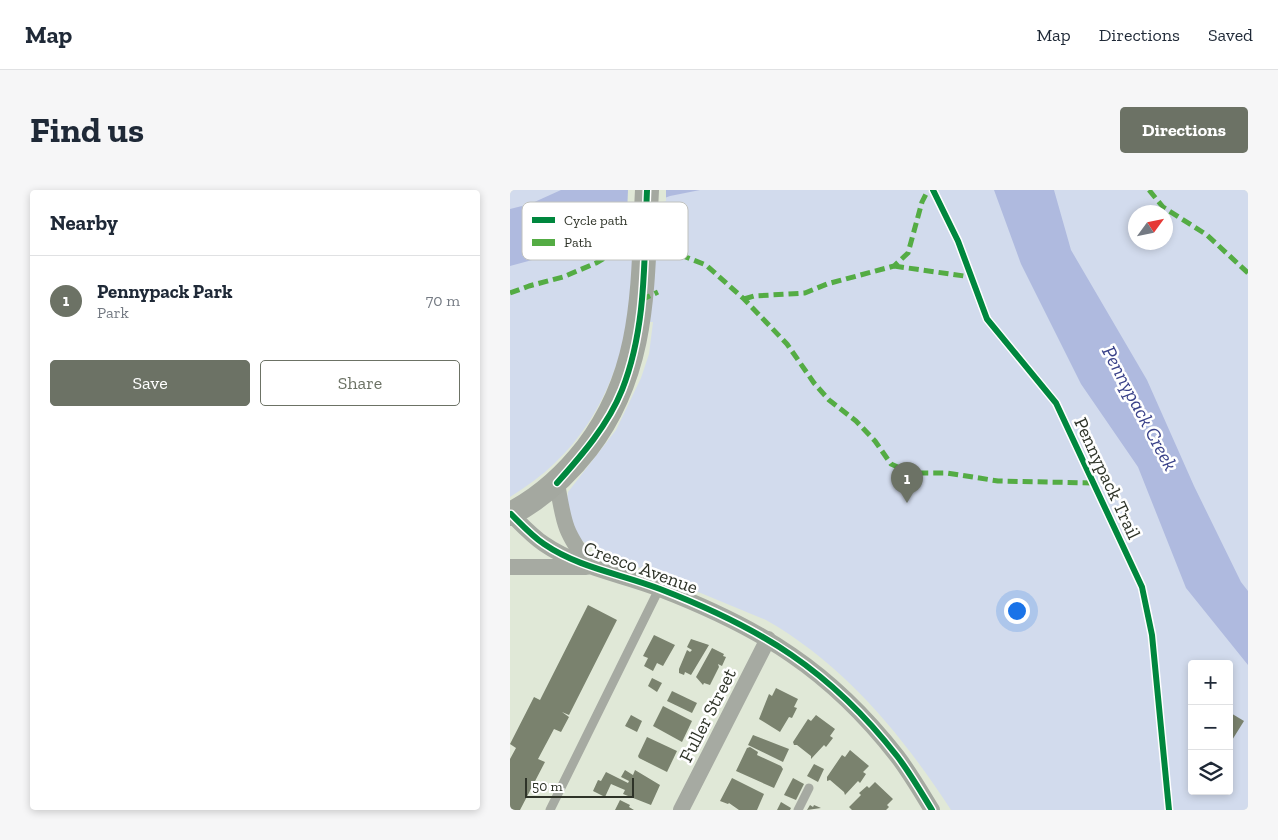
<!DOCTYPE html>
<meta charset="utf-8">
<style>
:root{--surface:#fff;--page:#f6f6f7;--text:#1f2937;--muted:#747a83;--line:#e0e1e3;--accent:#6c7265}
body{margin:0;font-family:"Zilla Slab",serif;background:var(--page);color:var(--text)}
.controls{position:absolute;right:15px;bottom:15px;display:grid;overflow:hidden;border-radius:5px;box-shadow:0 2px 8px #0003}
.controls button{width:45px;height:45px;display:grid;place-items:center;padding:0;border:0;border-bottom:1px solid var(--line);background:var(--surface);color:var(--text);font:25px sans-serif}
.compass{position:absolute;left:618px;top:15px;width:45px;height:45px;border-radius:50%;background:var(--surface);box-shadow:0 2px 8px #0003;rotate:57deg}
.scale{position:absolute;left:15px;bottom:12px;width:109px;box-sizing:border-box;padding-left:5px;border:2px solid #2e3328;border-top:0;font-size:14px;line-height:18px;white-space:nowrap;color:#2e3328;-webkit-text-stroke:4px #fff;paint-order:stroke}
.you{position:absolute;left:506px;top:420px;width:18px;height:18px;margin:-12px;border:4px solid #fff;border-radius:50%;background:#1a73e8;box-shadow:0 0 0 8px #1a73e833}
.badge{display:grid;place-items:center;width:32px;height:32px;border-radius:50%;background:var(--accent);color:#fff;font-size:16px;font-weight:700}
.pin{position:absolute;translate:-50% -41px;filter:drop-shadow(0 1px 2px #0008)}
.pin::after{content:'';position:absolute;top:26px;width:18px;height:15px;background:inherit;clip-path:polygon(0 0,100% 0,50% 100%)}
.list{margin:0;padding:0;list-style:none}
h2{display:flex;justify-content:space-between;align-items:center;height:65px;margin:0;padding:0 20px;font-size:21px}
h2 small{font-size:16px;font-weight:400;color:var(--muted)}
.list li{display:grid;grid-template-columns:32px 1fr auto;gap:15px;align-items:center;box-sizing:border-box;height:90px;padding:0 20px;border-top:1px solid var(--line)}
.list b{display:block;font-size:19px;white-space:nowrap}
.list p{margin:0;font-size:16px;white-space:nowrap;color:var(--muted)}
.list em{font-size:16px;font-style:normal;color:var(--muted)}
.actions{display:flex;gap:10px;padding:15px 20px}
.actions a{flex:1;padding:11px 0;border:1px solid var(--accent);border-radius:5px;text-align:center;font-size:18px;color:var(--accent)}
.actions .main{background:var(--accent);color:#fff}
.icon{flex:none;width:28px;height:28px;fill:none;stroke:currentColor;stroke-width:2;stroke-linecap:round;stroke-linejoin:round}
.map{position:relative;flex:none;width:738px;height:620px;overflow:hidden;border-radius:5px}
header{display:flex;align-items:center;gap:30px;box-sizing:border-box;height:70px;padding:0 25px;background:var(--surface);border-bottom:1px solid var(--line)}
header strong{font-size:24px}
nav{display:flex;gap:28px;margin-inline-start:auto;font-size:18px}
.intro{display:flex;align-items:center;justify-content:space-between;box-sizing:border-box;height:120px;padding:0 30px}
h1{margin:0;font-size:35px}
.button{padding:12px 22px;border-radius:5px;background:var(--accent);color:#fff;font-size:18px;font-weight:700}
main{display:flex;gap:30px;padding:0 30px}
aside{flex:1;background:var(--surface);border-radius:5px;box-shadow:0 2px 8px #0003}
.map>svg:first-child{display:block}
</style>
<header>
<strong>Map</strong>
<nav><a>Map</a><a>Directions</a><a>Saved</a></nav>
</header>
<div class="intro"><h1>Find us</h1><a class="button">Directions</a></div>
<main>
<aside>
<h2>Nearby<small></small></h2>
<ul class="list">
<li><span class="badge">1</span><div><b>Pennypack Park</b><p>Park</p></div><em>70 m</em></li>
</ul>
<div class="actions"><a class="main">Save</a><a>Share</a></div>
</aside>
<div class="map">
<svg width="738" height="620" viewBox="0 0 738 620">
<rect width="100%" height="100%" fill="#e0e8d7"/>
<path fill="#d2dbed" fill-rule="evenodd" d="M0,0H738V620H441C392,545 335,475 256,430L82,358L70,349L56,319L58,302L106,240L131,188L139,164L143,132H118C102,208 68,266 0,307ZM626,22H656V52H626ZM682,474H719V601H682Z"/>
<g fill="#afbadf">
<polygon points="51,0 190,0 160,6 96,29 48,63 0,76 0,19 20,14"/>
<polygon points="484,0 544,0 561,60 637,190 684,296 731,392 738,401 738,475 676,398 628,277 571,194 511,74"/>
</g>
<polygon fill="#e0e8d7" points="118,0 156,0 156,11 117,24"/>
<g fill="#7a826e">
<polygon points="78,415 107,430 59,525 52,522 59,527 51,542 44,539 28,569 35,572 10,620 0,620 0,569 6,558 0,554 24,507 30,510"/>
<polygon points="144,445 165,455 153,476 147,473 143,481 134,476 138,468 133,466"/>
<polygon points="181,449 199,455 181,485 175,482 174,485 169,483 169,479 177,460 180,462 182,460 177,457"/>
<polygon points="202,458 214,464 213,466 216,467 212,476 208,474 209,477 200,495 194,493 193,495 186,487"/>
<polygon points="142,488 152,493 147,502 138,496"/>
<polygon points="266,498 288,509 284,517 287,518 282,528 279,527 270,542 249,529 259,504 262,506"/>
<polygon points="162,501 187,513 182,523 157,511"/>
<polygon points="153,516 182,531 172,552 143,536"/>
<polygon points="719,522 734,531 719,555"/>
<polygon points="121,525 132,531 127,542 115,536"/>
<polygon points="306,525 325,539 320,546 323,548 316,557 314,555 301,569 301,566 287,555 284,555 283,552 298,529 301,531"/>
<polygon points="243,545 279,559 273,572 238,555"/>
<polygon points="137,547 167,561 157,582 129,568 128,566"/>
<polygon points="240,557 248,562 247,565 271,576 273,579 264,598 226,581 237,558"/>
<polygon points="340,560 359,576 353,582 356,584 350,593 348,591 335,605 334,602 320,590 317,591 317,587 332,565 335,567"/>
<polygon points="304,574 314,579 308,592 297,586"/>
<polygon points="115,580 123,585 125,580 150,595 141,615 113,604 115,600 101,594 95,607 83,601 88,590 91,591 96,582 118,593 119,591 111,587"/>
<polygon points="222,588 254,604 247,620 229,620 219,613 218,614 210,611"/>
<polygon points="283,588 294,594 286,610 274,605"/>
<polygon points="365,592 383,609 377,615 379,617 376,620 342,620 339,617 351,605 349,603 357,596 359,598"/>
<polygon points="110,610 120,615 119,617 124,620 105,620"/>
<polygon points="271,612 281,618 280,620 267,620"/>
<polygon points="300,615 303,617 304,615 311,618 297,620"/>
</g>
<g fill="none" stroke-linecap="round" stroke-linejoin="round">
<g stroke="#a6aaa2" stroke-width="9">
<polyline points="40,620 149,399"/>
<polyline points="288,620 299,598"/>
</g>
<g stroke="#a6aaa2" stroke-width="16">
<path d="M47,293C54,334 54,341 80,376"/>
<path d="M1,324C11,334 22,346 34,354C69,378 112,384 150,399C251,438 320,480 387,566C400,583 411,602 422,620"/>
<polyline points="0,377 76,377"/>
<polyline points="171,620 258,449"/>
</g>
<path stroke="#a4a8a0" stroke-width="24" d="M0,324C31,308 56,285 77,258C137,179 132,94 137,0"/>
<g stroke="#54ac44" stroke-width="5" stroke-dasharray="10 5" stroke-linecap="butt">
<polyline points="639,0 653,17 697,45 738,83"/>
<polyline points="384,76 461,87"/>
<polyline points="0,103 19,96 53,87 86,73 108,60 158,60 196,75 234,109 277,154 304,193 319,210 346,231 365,251 381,274 401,283 437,283 488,291 584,293"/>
<polyline points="234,109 244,106 295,103 317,94 384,76 398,63 412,12 418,0"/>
<polyline points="131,110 148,102"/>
</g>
<defs>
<g id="cycleway">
<polyline points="423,0 448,51 477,129 546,213 632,397 642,445 659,620"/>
<path d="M47,293C72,265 98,235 112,200C137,137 134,66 137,0"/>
<path d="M1,324C11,334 22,346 34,354C69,378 112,384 150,399C251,438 320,480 387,566C400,583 411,602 422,620"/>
</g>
</defs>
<use href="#cycleway" stroke="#fff" stroke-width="9"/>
<use href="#cycleway" stroke="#00873e" stroke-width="6"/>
</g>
<g text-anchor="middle" stroke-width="5" stroke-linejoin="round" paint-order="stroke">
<g font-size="19" fill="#2e3328" stroke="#fff">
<text transform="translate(598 288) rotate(65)" y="7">Pennypack Trail</text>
<text transform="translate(131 377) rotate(20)" y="7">Cresco Avenue</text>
<text transform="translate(197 525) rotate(-63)" y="7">Fuller Street</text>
</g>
<g font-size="20" font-style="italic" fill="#394189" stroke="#fff">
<text transform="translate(630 218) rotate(62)" y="7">Pennypack Creek</text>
</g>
</g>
<rect x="12" y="12" width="166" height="58" rx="8" fill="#fff" stroke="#c0c2be" stroke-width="1"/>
<rect x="22" y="27" width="23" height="6" fill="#00873e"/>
<rect x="22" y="49" width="23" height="7" fill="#54ac44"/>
<g font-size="14" fill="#2e3328">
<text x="54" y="35">Cycle path</text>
<text x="54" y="57">Path</text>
</g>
</svg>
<div class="controls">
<button>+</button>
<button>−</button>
<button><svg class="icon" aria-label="layers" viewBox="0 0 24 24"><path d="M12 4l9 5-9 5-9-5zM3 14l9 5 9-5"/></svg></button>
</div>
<svg class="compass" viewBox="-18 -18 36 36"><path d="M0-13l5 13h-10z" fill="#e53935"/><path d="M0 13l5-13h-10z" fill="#747a83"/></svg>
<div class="scale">50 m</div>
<div class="you"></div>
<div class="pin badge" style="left:397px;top:313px">1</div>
</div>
</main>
